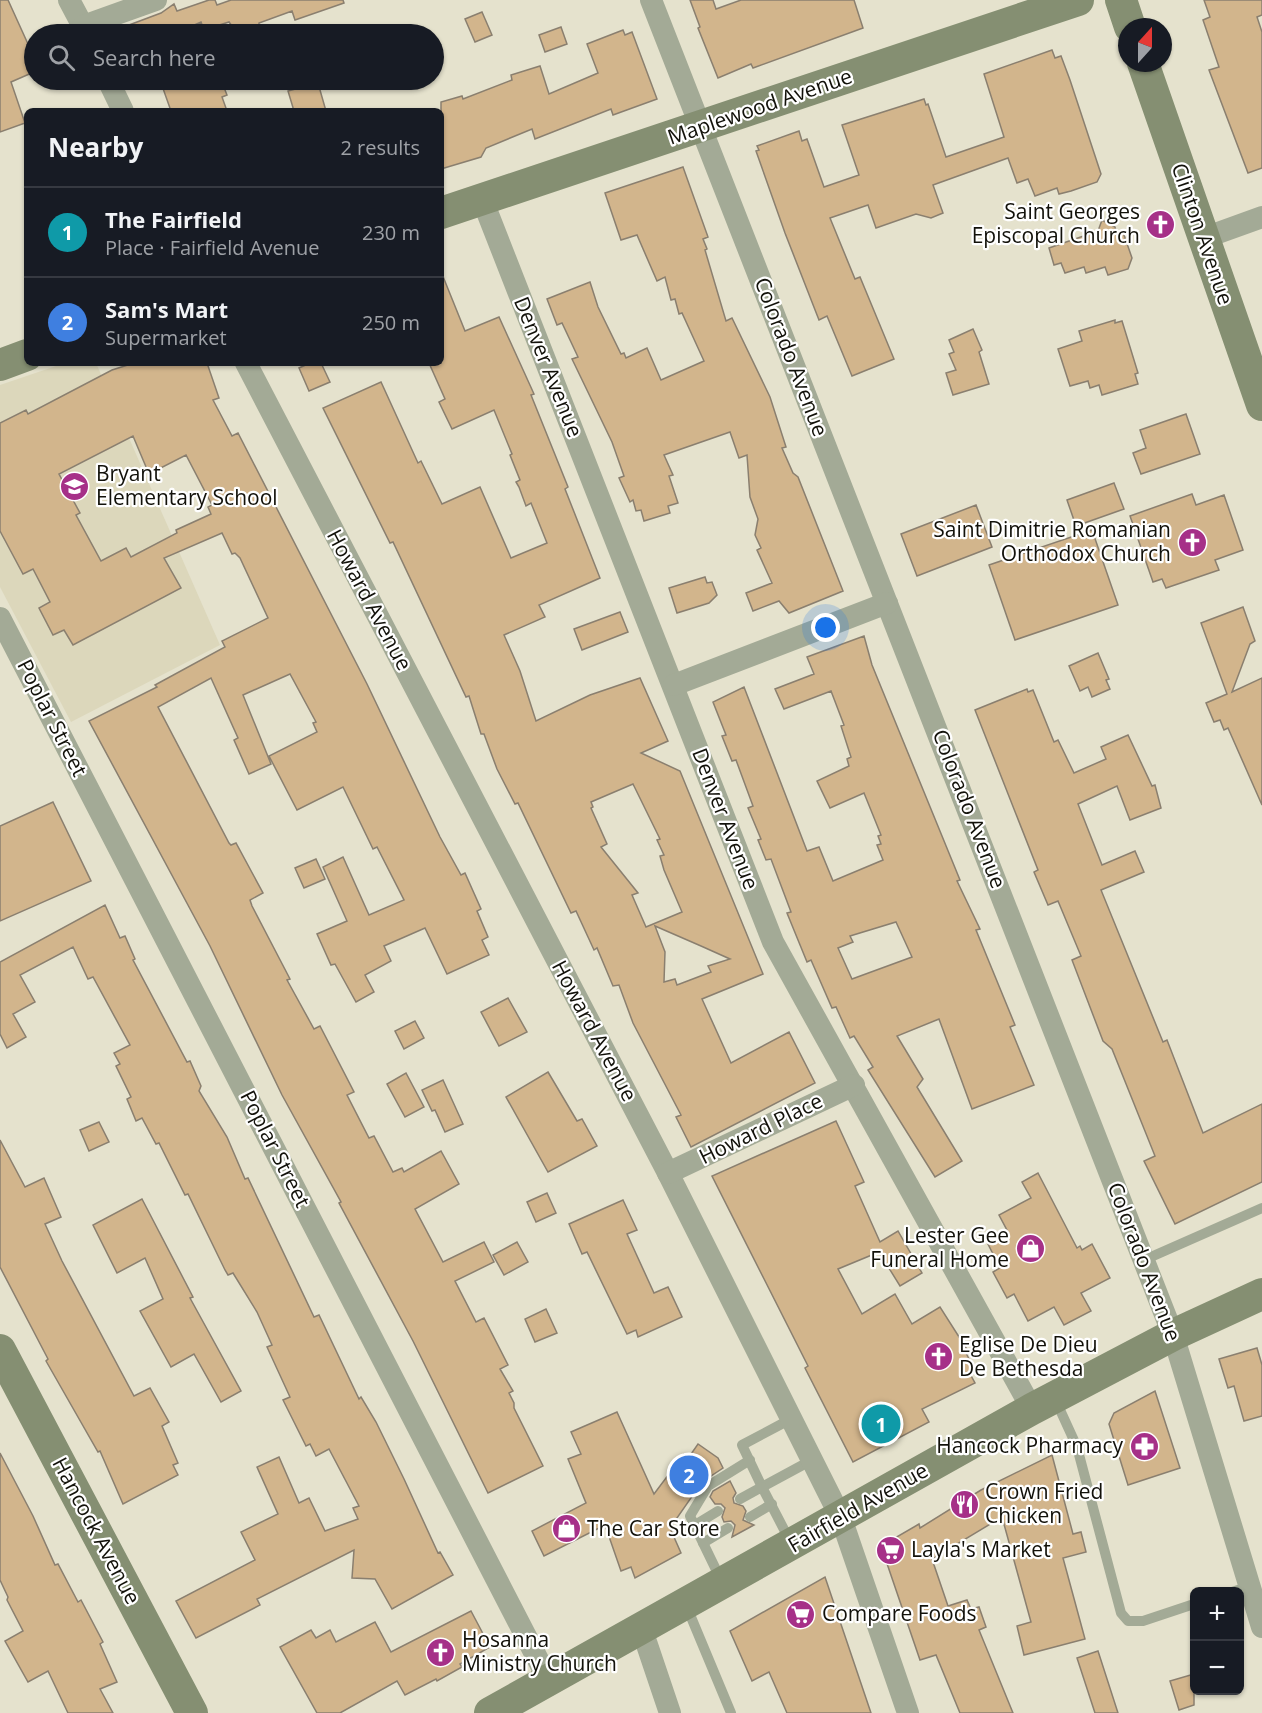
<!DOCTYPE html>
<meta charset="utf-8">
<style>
:root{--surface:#171b24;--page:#242831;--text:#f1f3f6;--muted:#9ea1a6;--line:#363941;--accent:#cf9bc4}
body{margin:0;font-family:"Open Sans",sans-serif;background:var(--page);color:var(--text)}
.controls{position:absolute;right:18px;bottom:18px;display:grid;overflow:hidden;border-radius:9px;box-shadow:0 2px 4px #0004}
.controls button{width:54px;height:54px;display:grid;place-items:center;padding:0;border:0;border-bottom:2px solid var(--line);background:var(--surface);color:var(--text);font:30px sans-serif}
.compass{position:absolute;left:1118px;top:18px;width:54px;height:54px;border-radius:50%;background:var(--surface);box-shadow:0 2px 4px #0004;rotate:21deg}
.you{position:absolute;left:826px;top:628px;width:21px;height:21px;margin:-15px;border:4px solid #fff;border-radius:50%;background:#1a73e8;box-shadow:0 0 0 9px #1a73e833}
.badge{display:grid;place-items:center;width:39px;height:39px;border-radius:50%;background:var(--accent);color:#fff;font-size:20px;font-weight:700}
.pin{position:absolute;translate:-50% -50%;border:3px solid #fff;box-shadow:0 2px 6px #0006}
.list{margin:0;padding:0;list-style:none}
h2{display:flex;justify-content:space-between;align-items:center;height:78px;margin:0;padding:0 24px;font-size:26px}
h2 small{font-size:20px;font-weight:400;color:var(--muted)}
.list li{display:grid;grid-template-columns:39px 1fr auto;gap:18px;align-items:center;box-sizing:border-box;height:90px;padding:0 24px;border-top:2px solid var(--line)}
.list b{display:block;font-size:22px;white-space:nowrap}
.list p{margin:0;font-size:20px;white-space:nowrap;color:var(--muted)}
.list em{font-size:20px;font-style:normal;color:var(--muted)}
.icon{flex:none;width:33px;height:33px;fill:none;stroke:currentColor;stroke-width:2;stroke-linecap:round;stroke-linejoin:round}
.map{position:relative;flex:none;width:1262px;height:1713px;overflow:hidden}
.search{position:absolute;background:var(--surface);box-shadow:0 2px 4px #0004;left:24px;top:24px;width:420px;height:66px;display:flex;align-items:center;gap:15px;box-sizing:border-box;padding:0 21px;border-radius:33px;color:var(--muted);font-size:22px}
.panel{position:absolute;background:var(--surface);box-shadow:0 2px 4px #0004;left:24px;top:108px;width:420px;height:258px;border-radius:9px}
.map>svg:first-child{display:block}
</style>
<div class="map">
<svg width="1262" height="1713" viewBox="0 0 1262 1713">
<rect width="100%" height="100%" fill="#e5e2cd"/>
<polygon fill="#dcd7bb" points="65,363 96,363 220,645 71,722 0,587 0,385"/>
<g fill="#d2b58c" stroke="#8a7f6f" stroke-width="1.5" fill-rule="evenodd">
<polygon points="0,0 8,0 28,44 34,41 34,72 11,82 25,123 0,132"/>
<polygon points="209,0 215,0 217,5 231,0 343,0 344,3 295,20 292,11 259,23 259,28 249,34 238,34 229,22 204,30 201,22 174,34 105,34 161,13 174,4 177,11"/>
<polygon points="690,0 713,0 716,9 741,0 854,0 863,28 753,68 751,64 718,78 698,28 700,27"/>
<polygon points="1204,0 1262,0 1262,15 1257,17 1262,32 1262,168 1248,173 1209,70 1219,67 1203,20 1210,17"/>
<polygon points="482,12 492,35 475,42 465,19"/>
<polygon points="561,27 567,44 545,52 539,35"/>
<polygon points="623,30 625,35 632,32 657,99 613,115 611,109 535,139 532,129 486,148 481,157 441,169 441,102 462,96 463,99 512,80 511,75 540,66 549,94 598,73 587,44"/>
<polygon points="1052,50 1055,58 1061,56 1070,80 1101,174 1097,182 1071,191 1059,194 1057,188 1035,196 1028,179 1017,183 1008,158 933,185 943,213 931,218 916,214 876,228 868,205 830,218 855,279 860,277 894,359 852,376 827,316 819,320 785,233 756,151 759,150 757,146 799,131 802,141 807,139 824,187 859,175 842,125 924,99 926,105 928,104 946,157 1004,137 984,74"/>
<polygon points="160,80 221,80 227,95 222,97 227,111 171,111"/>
<polygon points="318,83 326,111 294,111 288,91"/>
<polygon points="683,167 708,237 703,239 707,249 705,250 726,321 732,318 770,397 786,447 782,448 793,473 798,477 843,591 789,613 779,601 753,611 746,593 772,583 757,550 761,548 755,535 758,519 750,497 747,455 739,458 730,432 664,455 673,475 669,476 678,503 668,506 670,513 644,521 641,510 636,511 633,500 630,502 619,478 624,476 612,442 572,359 578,357 562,323 557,325 547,299 590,282 598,307 621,354 624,353 626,358 647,348 661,380 704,361 682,313 679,314 675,299 671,300 665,277 657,281 637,235 621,240 605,193"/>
<polygon points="1102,220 1115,227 1117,234 1123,232 1132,258 1128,269 1108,275 1105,267 1086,273 1084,267 1065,273 1061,263 1054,265 1049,248 1098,231"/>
<path d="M442,274L465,331L499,317L534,394L531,395L568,487L565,489L600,578L539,605L545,617L504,635L520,671L536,721L590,695L640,678L668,741L641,753L680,771L763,974L702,999L731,1063L789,1032L815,1083L691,1147L676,1117L681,1115L633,1023L619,985L613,986L597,948L594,950L576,911L571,913L518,803L515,804L497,769L484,734H481L469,696L466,697L393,542L390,543L323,408L381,382L418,463L421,461L442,504L480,487L511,558L547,543L531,503L526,506L519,487L516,482L520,480L510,455L512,454L494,410L452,429L439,402L445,399L429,363H441ZM633,784L660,839L657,840L664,855L660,856L664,870L682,912L646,927L632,895L638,893L601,847L607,844L591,808L593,807L591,802ZM655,926L701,946L730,959L708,966L711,972L677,985L675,979L664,982L665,952Z"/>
<polygon points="1115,320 1115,323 1122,321 1138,373 1135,374 1138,384 1102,395 1099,385 1090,388 1088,381 1070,386 1058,349 1082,341 1079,331"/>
<polygon points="973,329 982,350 979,352 989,384 953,395 946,373 956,370 949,354 954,352 949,340"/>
<path d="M134,363H207L219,398L213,400L232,436L238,433L367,684L440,837L461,875L465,873L481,909L477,911L488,937L482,940L489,955L447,974L425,928L384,946L391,961L365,975L374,992L356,1002L335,964L331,965L317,934L347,921L323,867L343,857L369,915L404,900L377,847L373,849L343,787L297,810L269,756L317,732L313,723L316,722L290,674L243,695L271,764L249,774L234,740L238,738L211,678L158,707L229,843L231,845L236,843L263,893L250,900L252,906L290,979L287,980L314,1029L320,1026L354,1092L347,1095L369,1138L374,1136L393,1172L402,1168L404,1172L441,1151L459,1184L415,1209L443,1262L484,1242L494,1262L455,1281L476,1322L484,1318L508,1365L500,1369L513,1391L509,1393L514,1403V1408L543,1466L488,1493L413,1341L339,1203L341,1202L282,1095L210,946L89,721L157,687L155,685L225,647L222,641L268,618L240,558L235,553L232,554L222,533L164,558L181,588L73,645L64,630L53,635L39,608L50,602L33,569L23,574L0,531V423L26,410L28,414L112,370ZM133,436L149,474L186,455L212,505L208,507L211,514L176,530L177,533L131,557L126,548L101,561L76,515L80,513L59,474Z"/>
<polygon points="310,363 321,363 330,382 309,391 299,368"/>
<polygon points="1186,414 1200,454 1141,474 1133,453 1146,448 1140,430"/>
<polygon points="1114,483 1124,509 1076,526 1067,500"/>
<polygon points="1192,494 1196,505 1224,495 1243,550 1215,560 1219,570 1166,588 1162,579 1153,582 1130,516"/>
<polygon points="976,505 992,547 917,576 901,534"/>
<polygon points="1092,530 1118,605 1015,640 989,565"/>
<polygon points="705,577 707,583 712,582 717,595 709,603 677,613 669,588"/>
<polygon points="1243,607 1255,641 1250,644 1232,692 1262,678 1262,805 1228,728 1224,730 1220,720 1214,722 1206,703 1227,694 1201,623"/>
<polygon points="620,612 628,632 582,650 574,629"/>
<path d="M864,636L872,665L960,880L957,881L980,929L976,930L1015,1025L1010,1027L1034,1085L972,1109L939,1019L897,1036L923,1079L917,1087L962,1161L935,1177L868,1070L873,1067L854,1036L850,1038L836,1007L832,1008L811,960L807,962L787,913L791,912L771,859L766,860L758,840L761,839L748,808L753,806L736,760L732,761L722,736L726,735L713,702L744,687L807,851L819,847L833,881L883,860L877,845L881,844L878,836L881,835L864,793L830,808L817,781L849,766L847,759L851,757L841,726L844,725L831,691L784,709L775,689L814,674L807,657ZM896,922L912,957L852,979L838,948L853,942L850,936Z"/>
<polygon points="1098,653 1109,679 1106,680 1110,689 1092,697 1088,687 1080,691 1069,666"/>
<polygon points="1027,689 1028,692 1033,690 1054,742 1058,740 1074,773 1106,759 1101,747 1128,735 1152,786 1155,785 1161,808 1130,820 1117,786 1078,804 1102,865 1135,851 1144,872 1101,890 1163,1042 1167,1040 1203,1133 1262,1104 1262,1182 1175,1224 1144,1161 1155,1156 1112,1049 1103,1041 1072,960 1081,956 1058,901 1048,905 1034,872 1038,870 975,710"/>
<polygon points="53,802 91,881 0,921 0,826"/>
<polygon points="316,859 325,879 304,888 295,868"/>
<polygon points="105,905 120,938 125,936 135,959 133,960 187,1062 190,1061 201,1086 199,1091 227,1137 245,1179 248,1178 314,1317 319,1315 359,1399 361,1397 376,1422 404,1479 438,1553 440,1552 453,1575 392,1609 375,1579 352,1578 354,1550 257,1599 260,1605 196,1638 176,1601 255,1560 241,1532 278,1514 257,1467 279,1457 299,1503 309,1498 325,1531 358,1519 353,1508 359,1506 329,1449 316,1456 310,1444 306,1446 283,1400 290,1397 267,1347 272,1345 257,1312 233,1273 228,1275 225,1270 188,1194 185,1195 159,1143 156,1144 142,1118 136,1121 127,1099 131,1097 116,1066 120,1064 114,1053 130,1045 93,977 88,979 73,947 20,975 35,1002 13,1014 26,1037 7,1048 0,1034 0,962"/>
<polygon points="508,998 527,1032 499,1046 481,1012"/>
<polygon points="415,1021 424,1038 404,1049 395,1031"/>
<polygon points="548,1072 577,1121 582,1119 597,1146 548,1172 506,1097"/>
<polygon points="406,1073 424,1107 405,1117 387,1084"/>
<polygon points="443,1080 463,1124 445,1132 435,1110 432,1111 422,1090"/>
<polygon points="836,1121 864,1182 855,1186 880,1242 898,1231 922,1273 900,1286 879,1252 838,1269 862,1314 895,1294 912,1324 940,1307 968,1351 966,1353 974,1369 969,1372 975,1383 922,1409 929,1422 853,1462 805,1368 808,1366 712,1176"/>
<polygon points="99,1122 109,1142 89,1151 80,1130"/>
<polygon points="0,1140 25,1187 44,1178 61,1217 45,1224 62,1261 134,1396 150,1388 169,1422 162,1426 178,1463 173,1465 178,1475 123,1504 100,1451 98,1452 46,1361 48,1359 0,1267"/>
<polygon points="1038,1173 1077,1248 1080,1246 1082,1250 1092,1244 1110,1278 1081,1293 1091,1311 1064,1325 1054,1307 1028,1321 1014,1294 1007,1298 993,1272 1000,1268 988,1244 1009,1234 999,1215 1031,1198 1022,1182"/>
<polygon points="547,1193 556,1213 536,1222 527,1202"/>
<polygon points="142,1199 193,1297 190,1298 241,1391 221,1402 194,1354 171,1367 140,1311 163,1299 145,1258 117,1273 93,1225"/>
<polygon points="623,1200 637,1230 627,1234 654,1293 668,1287 682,1317 638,1337 636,1330 627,1334 587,1252 582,1254 569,1224"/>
<polygon points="517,1242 528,1262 504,1275 493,1255"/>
<polygon points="546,1309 557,1333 535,1342 525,1319"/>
<polygon points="1257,1348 1262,1365 1262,1416 1244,1421 1234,1386 1228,1388 1219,1359"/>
<polygon points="1155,1391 1180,1468 1128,1485 1109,1424 1114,1413"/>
<polygon points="617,1412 654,1494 684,1454 689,1457 698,1444 718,1458 723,1468 702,1482 670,1528 681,1553 635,1578 631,1567 621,1571 605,1525 544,1556 532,1531 586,1503 568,1459 581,1454 571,1432"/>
<polygon points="0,1453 33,1516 55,1565 58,1564 78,1602 81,1600 103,1642 100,1644 117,1682 100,1689 113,1713 68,1713 48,1671 28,1682 5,1641 23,1631 7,1600 8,1597 0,1580"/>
<polygon points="1052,1455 1073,1534 1081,1532 1086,1552 1063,1558 1085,1639 1024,1655 1017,1626 1031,1622 1002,1517 932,1559 948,1606 967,1600 971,1609 979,1607 986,1627 979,1630 1013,1713 960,1713 936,1655 920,1660 881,1546 919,1524 920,1528 981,1490"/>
<polygon points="730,1481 736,1493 733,1498 734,1503 743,1506 746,1511 743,1520 754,1525 732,1537 735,1525 731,1521 724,1522 722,1517 725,1508 721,1504 715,1504 710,1497 713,1491"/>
<polygon points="825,1577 871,1713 787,1713 769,1672 752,1681 730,1631"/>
<polygon points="471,1611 490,1647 460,1664 462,1667 437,1681 436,1679 405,1695 397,1681 340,1713 317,1713 280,1647 311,1630 316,1638 330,1630 336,1642 375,1622 391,1652"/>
<polygon points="1098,1651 1118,1713 1095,1713 1077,1658"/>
<polygon points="1194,1674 1194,1705 1179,1710 1170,1681"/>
</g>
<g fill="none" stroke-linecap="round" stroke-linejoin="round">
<g stroke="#a3aa96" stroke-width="10">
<polyline points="1144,1260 1262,1208"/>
<polyline points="1056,1401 1077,1447 1121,1613 1128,1621 1143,1621 1194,1604"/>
<polyline points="791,1419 742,1445 762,1487 812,1460"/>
<polyline points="740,1499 762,1487 791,1543"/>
<polyline points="750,1517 772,1504"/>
<polyline points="695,1525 718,1511"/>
<polyline points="703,1543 728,1528"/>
<polyline points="722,1582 690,1516 708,1486 750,1460"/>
<polyline points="1232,1592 1250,1586"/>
<polyline points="686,1605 731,1713"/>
</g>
<g stroke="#a3aa96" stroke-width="22">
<polyline points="69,0 87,34"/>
<polyline points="651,0 1173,1335 1262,1627"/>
<polyline points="83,26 156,0"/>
<polyline points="108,80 123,111"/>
<polyline points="482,199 773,942 1032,1409"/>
<polyline points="1204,238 1262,217"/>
<polyline points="246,363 668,1173 841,1518 908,1713"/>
<polyline points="0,618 549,1681"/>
<polyline points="674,685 887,603"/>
<polyline points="668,1173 854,1085"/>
<polyline points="642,1630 670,1713"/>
</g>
<g stroke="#858f72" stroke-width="32">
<polyline points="1121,0 1130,27"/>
<polyline points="1143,63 1262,405"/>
<polyline points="441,213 1078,0"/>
<polyline points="0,365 27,355"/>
<polyline points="0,1350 192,1713"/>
<polyline points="490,1713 1032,1409 1173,1335 1262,1294"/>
</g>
</g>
<defs>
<symbol id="church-disc" viewBox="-11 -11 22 22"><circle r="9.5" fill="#a63088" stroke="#fff"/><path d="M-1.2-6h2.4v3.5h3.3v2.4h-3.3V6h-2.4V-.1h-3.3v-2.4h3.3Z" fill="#fff"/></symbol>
<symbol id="school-disc" viewBox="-11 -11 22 22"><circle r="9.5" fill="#a63088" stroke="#fff"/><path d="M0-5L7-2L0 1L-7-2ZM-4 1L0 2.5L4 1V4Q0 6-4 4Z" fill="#fff"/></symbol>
<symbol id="shop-disc" viewBox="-11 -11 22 22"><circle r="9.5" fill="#a63088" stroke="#fff"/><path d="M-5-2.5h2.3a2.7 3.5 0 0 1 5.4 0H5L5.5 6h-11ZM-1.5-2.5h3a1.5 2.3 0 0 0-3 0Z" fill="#fff"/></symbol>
<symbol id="pharmacy-disc" viewBox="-11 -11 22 22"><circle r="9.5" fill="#a63088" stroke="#fff"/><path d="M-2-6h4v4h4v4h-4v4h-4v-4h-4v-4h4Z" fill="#fff"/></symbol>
<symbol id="restaurant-disc" viewBox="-11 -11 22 22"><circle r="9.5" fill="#a63088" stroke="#fff"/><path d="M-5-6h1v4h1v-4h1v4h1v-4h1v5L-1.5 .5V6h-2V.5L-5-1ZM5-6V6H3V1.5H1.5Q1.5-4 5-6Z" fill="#fff"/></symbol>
<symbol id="supermarket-disc" viewBox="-11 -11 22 22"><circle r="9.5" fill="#a63088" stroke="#fff"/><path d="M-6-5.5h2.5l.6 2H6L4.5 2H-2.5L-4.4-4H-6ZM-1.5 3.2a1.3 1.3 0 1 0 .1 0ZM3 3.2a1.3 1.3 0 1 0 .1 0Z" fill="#fff"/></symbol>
</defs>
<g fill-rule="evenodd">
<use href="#church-disc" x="1144" y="208" width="33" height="33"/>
<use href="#school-disc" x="58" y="470" width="33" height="33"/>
<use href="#church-disc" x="1176" y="526" width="33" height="33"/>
<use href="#shop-disc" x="1014" y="1232" width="33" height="33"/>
<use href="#church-disc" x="922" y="1340" width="33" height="33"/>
<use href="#pharmacy-disc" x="1128" y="1430" width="33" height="33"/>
<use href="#restaurant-disc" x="948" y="1488" width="33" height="33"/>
<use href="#shop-disc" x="550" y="1512" width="33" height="33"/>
<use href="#supermarket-disc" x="874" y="1534" width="33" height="33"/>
<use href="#supermarket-disc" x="784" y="1598" width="33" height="33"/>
<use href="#church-disc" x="424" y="1636" width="33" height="33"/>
</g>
<g text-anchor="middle" stroke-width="4.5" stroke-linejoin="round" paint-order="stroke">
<g font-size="21" fill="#12110a" stroke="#fff">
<text transform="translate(760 107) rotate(-19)" y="7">Maplewood Avenue</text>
<text transform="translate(1202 234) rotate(71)" y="7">Clinton Avenue</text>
<text transform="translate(791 357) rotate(69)" y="7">Colorado Avenue</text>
<text transform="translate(548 367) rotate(68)" y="7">Denver Avenue</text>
<text transform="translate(369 600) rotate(62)" y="7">Howard Avenue</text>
<text transform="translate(52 718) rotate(63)" y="7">Poplar Street</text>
<text transform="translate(969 809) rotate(69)" y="7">Colorado Avenue</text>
<text transform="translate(725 819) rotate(69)" y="7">Denver Avenue</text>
<text transform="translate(594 1031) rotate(62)" y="7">Howard Avenue</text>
<text transform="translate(761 1129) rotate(-26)" y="7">Howard Place</text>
<text transform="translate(275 1149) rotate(63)" y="7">Poplar Street</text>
<text transform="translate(1144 1262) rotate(69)" y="7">Colorado Avenue</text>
<text transform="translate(858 1508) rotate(-30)" y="7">Fairfield Avenue</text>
<text transform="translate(96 1531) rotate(62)" y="7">Hancock Avenue</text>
</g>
<g font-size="21" fill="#12110a" stroke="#fff" text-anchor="start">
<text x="1140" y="219" text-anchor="end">Saint Georges<tspan x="1140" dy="24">Episcopal Church</tspan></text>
<text x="96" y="481">Bryant<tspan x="96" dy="24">Elementary School</tspan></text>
<text x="1171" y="537" text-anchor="end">Saint Dimitrie Romanian<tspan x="1171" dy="24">Orthodox Church</tspan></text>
<text x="1009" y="1243" text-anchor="end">Lester Gee<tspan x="1009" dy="24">Funeral Home</tspan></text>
<text x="959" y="1352">Eglise De Dieu<tspan x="959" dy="24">De Bethesda</tspan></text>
<text x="1123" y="1453" text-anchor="end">Hancock Pharmacy</text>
<text x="985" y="1499">Crown Fried<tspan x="985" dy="24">Chicken</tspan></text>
<text x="587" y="1536">The Car Store</text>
<text x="911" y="1557">Layla's Market</text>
<text x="822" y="1621">Compare Foods</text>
<text x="462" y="1647">Hosanna<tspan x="462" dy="24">Ministry Church</tspan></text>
</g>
</g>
</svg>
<div class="controls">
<button>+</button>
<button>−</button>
</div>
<svg class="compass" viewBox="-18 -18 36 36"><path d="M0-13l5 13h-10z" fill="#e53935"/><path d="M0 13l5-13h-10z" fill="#9ea1a6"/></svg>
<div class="you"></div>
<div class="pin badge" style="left:881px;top:1424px;background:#0f9aa8">1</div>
<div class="pin badge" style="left:689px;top:1475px;background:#3f7fe0">2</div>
<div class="search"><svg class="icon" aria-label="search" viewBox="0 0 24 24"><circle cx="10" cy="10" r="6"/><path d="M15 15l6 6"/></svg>Search here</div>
<section class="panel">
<h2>Nearby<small>2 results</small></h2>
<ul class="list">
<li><span class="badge" style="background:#0f9aa8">1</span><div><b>The Fairfield</b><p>Place · Fairfield Avenue</p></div><em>230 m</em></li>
<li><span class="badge" style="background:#3f7fe0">2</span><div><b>Sam's Mart</b><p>Supermarket</p></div><em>250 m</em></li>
</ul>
</section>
</div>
